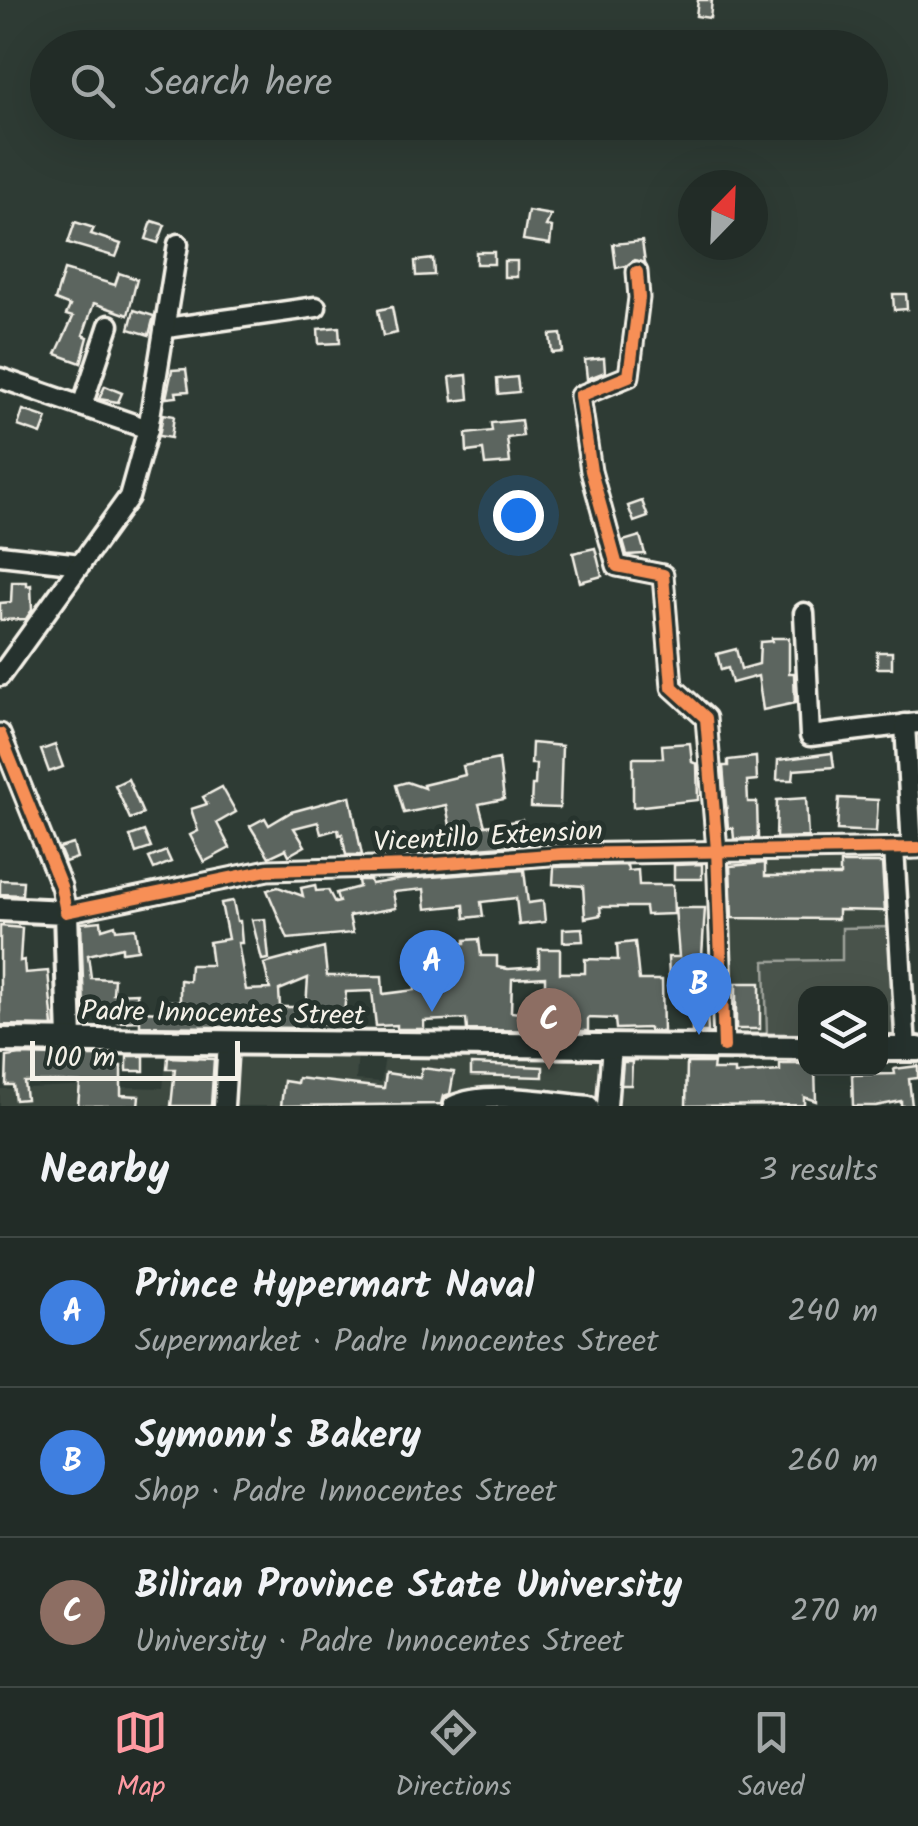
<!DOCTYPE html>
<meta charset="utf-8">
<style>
:root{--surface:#222c27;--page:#2a342f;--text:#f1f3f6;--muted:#a2a7a7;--line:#3f4844;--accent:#ff9aa2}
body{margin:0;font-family:Kalam,sans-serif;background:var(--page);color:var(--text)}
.controls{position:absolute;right:30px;bottom:30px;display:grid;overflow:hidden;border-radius:20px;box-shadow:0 10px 40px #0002}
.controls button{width:90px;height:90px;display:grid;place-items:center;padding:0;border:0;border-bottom:2px solid var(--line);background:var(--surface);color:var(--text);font:50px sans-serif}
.compass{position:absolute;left:678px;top:170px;width:90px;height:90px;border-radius:50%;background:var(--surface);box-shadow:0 10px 40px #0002;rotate:23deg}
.scale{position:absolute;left:30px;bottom:25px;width:210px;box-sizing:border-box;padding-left:10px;border:5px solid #f4f1e8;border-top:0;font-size:28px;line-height:35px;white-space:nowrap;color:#f4f1e8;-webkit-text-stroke:8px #26332d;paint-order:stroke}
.you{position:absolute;left:518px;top:515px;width:35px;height:35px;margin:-25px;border:8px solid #fff;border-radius:50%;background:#1a73e8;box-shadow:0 0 0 15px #1a73e833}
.badge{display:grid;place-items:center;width:65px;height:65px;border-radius:50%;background:var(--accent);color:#fff;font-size:32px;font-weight:700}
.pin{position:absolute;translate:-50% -82px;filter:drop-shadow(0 2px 5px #0008)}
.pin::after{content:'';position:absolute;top:52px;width:35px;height:30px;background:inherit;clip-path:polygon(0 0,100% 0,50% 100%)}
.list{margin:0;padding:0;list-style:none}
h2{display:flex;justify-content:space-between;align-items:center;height:130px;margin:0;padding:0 40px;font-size:42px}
h2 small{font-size:32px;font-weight:400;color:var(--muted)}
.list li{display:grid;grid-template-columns:65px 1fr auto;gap:30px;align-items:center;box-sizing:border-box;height:150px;padding:0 40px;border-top:2px solid var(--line)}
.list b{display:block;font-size:38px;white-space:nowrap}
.list p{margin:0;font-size:32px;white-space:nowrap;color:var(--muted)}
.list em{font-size:32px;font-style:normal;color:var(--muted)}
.icon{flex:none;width:55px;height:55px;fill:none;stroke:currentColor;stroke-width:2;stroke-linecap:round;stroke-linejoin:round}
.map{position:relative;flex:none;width:918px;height:1106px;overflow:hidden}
.search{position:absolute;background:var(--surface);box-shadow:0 10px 40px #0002;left:30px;right:30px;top:30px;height:110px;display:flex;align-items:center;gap:25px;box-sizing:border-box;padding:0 35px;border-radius:55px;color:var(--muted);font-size:38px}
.sheet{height:580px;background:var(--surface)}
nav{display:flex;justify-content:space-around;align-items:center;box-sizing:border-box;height:140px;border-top:2px solid var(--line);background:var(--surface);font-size:28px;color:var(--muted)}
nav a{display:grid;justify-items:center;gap:5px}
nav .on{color:var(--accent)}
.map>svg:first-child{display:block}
</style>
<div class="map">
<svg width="918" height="1106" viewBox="0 0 918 1106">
<rect width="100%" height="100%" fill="#2e3b34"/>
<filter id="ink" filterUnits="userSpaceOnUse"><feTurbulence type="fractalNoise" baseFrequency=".01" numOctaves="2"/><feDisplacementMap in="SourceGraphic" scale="20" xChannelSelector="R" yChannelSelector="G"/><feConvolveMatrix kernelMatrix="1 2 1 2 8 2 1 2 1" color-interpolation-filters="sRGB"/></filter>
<g filter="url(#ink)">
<g fill="#3c4841">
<polygon points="886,859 894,1036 881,1036 880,994 806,994 805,1036 733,1036 724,861"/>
<polygon points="167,1050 358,1054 356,1080 381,1082 385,1056 715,1060 717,1106 0,1106 0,1089 74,1086 163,1088"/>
</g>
<polygon fill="#48524c" stroke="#9ea29a" stroke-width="2.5" points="889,927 894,1036 881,1036 880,994 806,994 805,1036 767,1036 765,961 842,960 842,928"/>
<g fill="#5c655e" stroke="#f4f1e8" stroke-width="2.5" fill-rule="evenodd">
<polygon points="698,0 712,0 710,18 696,16"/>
<polygon points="528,211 551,215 546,226 552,227 550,244 523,240"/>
<polygon points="152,221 165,225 158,243 146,239"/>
<polygon points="75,222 94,228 91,234 121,244 116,257 68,243"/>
<polygon points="642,241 645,263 635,260 626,266 616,268 613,244"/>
<rect x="476" y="252" width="18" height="12"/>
<polygon points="433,259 434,275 416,276 415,261"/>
<rect x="504" y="261" width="13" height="16"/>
<polygon points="64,270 115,285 119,273 137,279 128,315 94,303 83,335 88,337 81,363 56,354 73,317 66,315 70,306 55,300"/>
<polygon points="893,294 906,294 907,309 894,310"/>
<polygon points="392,307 397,333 383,336 378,310"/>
<polygon points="134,310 154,316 149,335 129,329"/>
<polygon points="339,327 340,343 319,344 318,329"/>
<polygon points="561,334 563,352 552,353 550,335"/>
<polygon points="604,358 605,372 587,379 585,360"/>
<polygon points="186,369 189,391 176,392 177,397 166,398 172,370"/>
<polygon points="467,375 469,399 453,401 450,377"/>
<polygon points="517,377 519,392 498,394 497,379"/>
<polygon points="105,386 122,393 118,402 99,399"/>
<polygon points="23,410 47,418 41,434 18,426"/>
<polygon points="163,414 174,416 171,438 159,436"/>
<polygon points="521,420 523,436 507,438 510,463 485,465 483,450 467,452 466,434 492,431 491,423"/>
<polygon points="642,501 648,517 634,522 628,506"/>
<polygon points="640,536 645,554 627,555 623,541"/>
<polygon points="595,548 602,576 580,582 573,553"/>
<polygon points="12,582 27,582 27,586 31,585 32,610 26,619 0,620 0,603 11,602"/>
<polygon points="772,638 789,638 789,673 794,673 795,703 763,710 758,676 732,683 728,668 721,670 717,654 736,649 741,669 759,664 760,642 772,641"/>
<rect x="877" y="652" width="15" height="16"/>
<polygon points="532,743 562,746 560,808 531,807 532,785 535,785 536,764 531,764"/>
<polygon points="690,743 692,762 697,764 698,800 633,807 633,758 663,758 662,745"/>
<polygon points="55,745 63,767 49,772 41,750"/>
<polygon points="832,753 834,767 794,770 793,780 777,780 778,760"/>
<polygon points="756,757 757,780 747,781 748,802 757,802 758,838 734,839 733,828 728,828 723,766 728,766 728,760"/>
<polygon points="499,759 504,799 479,804 485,826 522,820 525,838 529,837 531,844 399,854 397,840 451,831 446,805 404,813 396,785 407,782 424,788 423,785 465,775 463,766"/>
<polygon points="128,779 143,814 130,819 115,785"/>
<polygon points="222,787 236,812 217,823 230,848 204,862 190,835 198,831 191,809 207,804 203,797"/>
<polygon points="350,796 362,855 346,855 342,834 339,835 338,829 321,834 318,822 294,828 305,846 289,855 286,849 269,857 250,826 265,818 269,825 291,812"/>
<polygon points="806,798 808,837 776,838 777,800"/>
<polygon points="839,798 878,800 876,832 837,830"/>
<polygon points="144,831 151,848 136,853 130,836"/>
<polygon points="73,844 77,858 65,862 59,848"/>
<polygon points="166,851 171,862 154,869 149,858"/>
<polygon points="765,863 765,876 840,876 840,863 882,863 885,911 838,910 838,919 732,918 730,866"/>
<polygon points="702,864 702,879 674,879 674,865"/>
<polygon points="627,865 628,871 638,870 639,885 673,885 674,914 646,915 645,907 600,907 601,915 585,918 583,886 553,884 554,867"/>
<polygon points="524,870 528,903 543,901 545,922 519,925 516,898 481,902 483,916 465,918 464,905 426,909 424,889 393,892 396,908 349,916 353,933 288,939 267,890 278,887 303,896 301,888 315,885 316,891 328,890 335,903 339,902 336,893 359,887 358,880 370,880 371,884 403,879"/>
<polygon points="0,880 23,881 22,895 0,894"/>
<path d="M233,901L237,921H240L242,943H238L246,990L270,989L264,964L324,948L327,976H382L383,994L415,990L413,944L465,943V940L479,939L481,956H497V967L508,969L539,967V949H560V973H585V959L618,960L617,944L635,942L639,980H662L663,1032L649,1031V1028L616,1029L615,1019L588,1018V1031L467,1030L466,1019L424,1021V1029H397V1025L376,1026L372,991L346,992L343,1024L295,1023L296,1028L140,1026V1021L118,1022L117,1004L94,1003V1010H84L81,923L101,921L102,929L115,925L116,930L135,928L138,950L122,952V947L88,955L91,978L114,979L113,994L137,993L138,1011L164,1012V1001H180V980L189,981L190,965H212L209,942L228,939L221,903ZM545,977V1016L511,1012L512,979ZM308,978L306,1007H280L279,990Z"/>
<polygon points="675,908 705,908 702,956 705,956 708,1032 692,1032 691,977 669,978 668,957 679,957"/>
<polygon points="265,919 269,959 262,960 252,920"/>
<polygon points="0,926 22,928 20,961 24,960 25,973 48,971 53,1026 0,1025"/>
<polygon points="582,928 583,941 563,942 563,929"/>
<rect x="736" y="983" width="24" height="46"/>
<polygon points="21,1055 54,1056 55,1070 72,1070 72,1056 99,1056 99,1066 121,1066 121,1095 139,1096 138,1106 78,1106 80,1083 61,1082 24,1082 26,1099 15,1100 13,1085 6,1085 7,1057"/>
<rect x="127" y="1056" width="17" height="15"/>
<polygon points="168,1057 214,1059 211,1106 171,1106 175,1069 167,1069"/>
<polygon points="623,1062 632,1062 631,1085 621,1085"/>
<polygon points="687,1063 714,1063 713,1070 735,1070 735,1074 780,1071 780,1064 806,1064 806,1068 815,1068 816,1101 804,1097 804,1105 686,1106"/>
<polygon points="471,1064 543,1067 543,1077 471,1075"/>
<polygon points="918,1066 918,1078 909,1079 912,1106 901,1106 901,1101 876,1106 853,1106 852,1075 895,1074 894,1069"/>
<polygon points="422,1068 454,1072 450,1094 443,1096 441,1104 281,1106 284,1081 297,1083 298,1078 384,1088 386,1073 420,1078"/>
</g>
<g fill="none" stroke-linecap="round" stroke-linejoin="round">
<defs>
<g id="minor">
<polyline points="637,272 639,298 629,376 580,396 591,471 617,566 663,575 672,687 706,718 717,850 724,1047"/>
<polyline points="167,328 316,307"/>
<polyline points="0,378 148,429"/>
<polyline points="82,406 109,325"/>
<polyline points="0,555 81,564"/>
<polyline points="804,613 810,736 918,723"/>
<polyline points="0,676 129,497 148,429 178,244"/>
<polyline points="905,724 912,848"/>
<polyline points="0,734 61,886 66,912 268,870 410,866 562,854 918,848"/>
<polyline points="894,848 906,1049"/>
<polyline points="224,1106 228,1042"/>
<path d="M453,1106C487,1089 552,1103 589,1106"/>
<polyline points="607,1106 612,1046"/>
</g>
<g id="major">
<polyline points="0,909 66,912 70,1040"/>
<polyline points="0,1040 806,1048"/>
<polyline points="880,1049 918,1049"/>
</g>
</defs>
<use href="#minor" stroke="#f4f1e8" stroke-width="25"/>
<use href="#major" stroke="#f4f1e8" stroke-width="30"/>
<use href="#minor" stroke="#26332d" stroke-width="18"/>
<use href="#major" stroke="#26332d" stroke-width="22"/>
<defs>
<g id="cycleway">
<polyline points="637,272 639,298 629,376 580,396 591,471 617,566 663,575 672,687 706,718 717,850 724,1047"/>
<polyline points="0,734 61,886 66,912 268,870 410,866 562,854 918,848"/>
</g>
</defs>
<use href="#cycleway" stroke="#26332d" stroke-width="19"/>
<use href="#cycleway" stroke="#f78f57" stroke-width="12"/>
</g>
</g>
<g text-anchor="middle" stroke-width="10" stroke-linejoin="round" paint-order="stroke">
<g font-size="28" fill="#f4f1e8" stroke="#26332d">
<text transform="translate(488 835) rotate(-3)" y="10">Vicentillo Extension</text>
<text transform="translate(223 1012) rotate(1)" y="10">Padre Innocentes Street</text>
</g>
</g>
</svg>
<div class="controls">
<button><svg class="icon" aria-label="layers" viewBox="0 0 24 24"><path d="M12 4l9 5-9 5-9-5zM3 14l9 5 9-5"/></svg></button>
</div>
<svg class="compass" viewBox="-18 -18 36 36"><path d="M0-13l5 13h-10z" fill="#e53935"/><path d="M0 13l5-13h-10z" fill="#a2a7a7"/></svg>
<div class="scale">100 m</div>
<div class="you"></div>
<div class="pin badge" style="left:432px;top:1012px;background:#3f7fe0">A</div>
<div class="pin badge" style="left:699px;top:1035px;background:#3f7fe0">B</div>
<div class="pin badge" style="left:549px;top:1070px;background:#8d6e63">C</div>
<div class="search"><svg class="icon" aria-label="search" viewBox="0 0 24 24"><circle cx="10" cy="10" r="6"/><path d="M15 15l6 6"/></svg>Search here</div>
</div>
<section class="sheet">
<h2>Nearby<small>3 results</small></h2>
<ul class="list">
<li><span class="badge" style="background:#3f7fe0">A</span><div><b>Prince Hypermart Naval</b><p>Supermarket · Padre Innocentes Street</p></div><em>240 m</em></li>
<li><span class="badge" style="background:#3f7fe0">B</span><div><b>Symonn's Bakery</b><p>Shop · Padre Innocentes Street</p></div><em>260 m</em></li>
<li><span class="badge" style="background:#8d6e63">C</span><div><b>Biliran Province State University</b><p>University · Padre Innocentes Street</p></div><em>270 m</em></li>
</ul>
</section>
<nav>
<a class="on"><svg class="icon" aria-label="map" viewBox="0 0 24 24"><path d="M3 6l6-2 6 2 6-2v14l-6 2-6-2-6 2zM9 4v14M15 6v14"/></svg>Map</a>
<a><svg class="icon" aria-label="directions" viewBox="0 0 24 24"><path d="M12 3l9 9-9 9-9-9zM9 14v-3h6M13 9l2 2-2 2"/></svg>Directions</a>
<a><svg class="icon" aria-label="saved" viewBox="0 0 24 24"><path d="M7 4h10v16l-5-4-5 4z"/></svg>Saved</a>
</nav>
